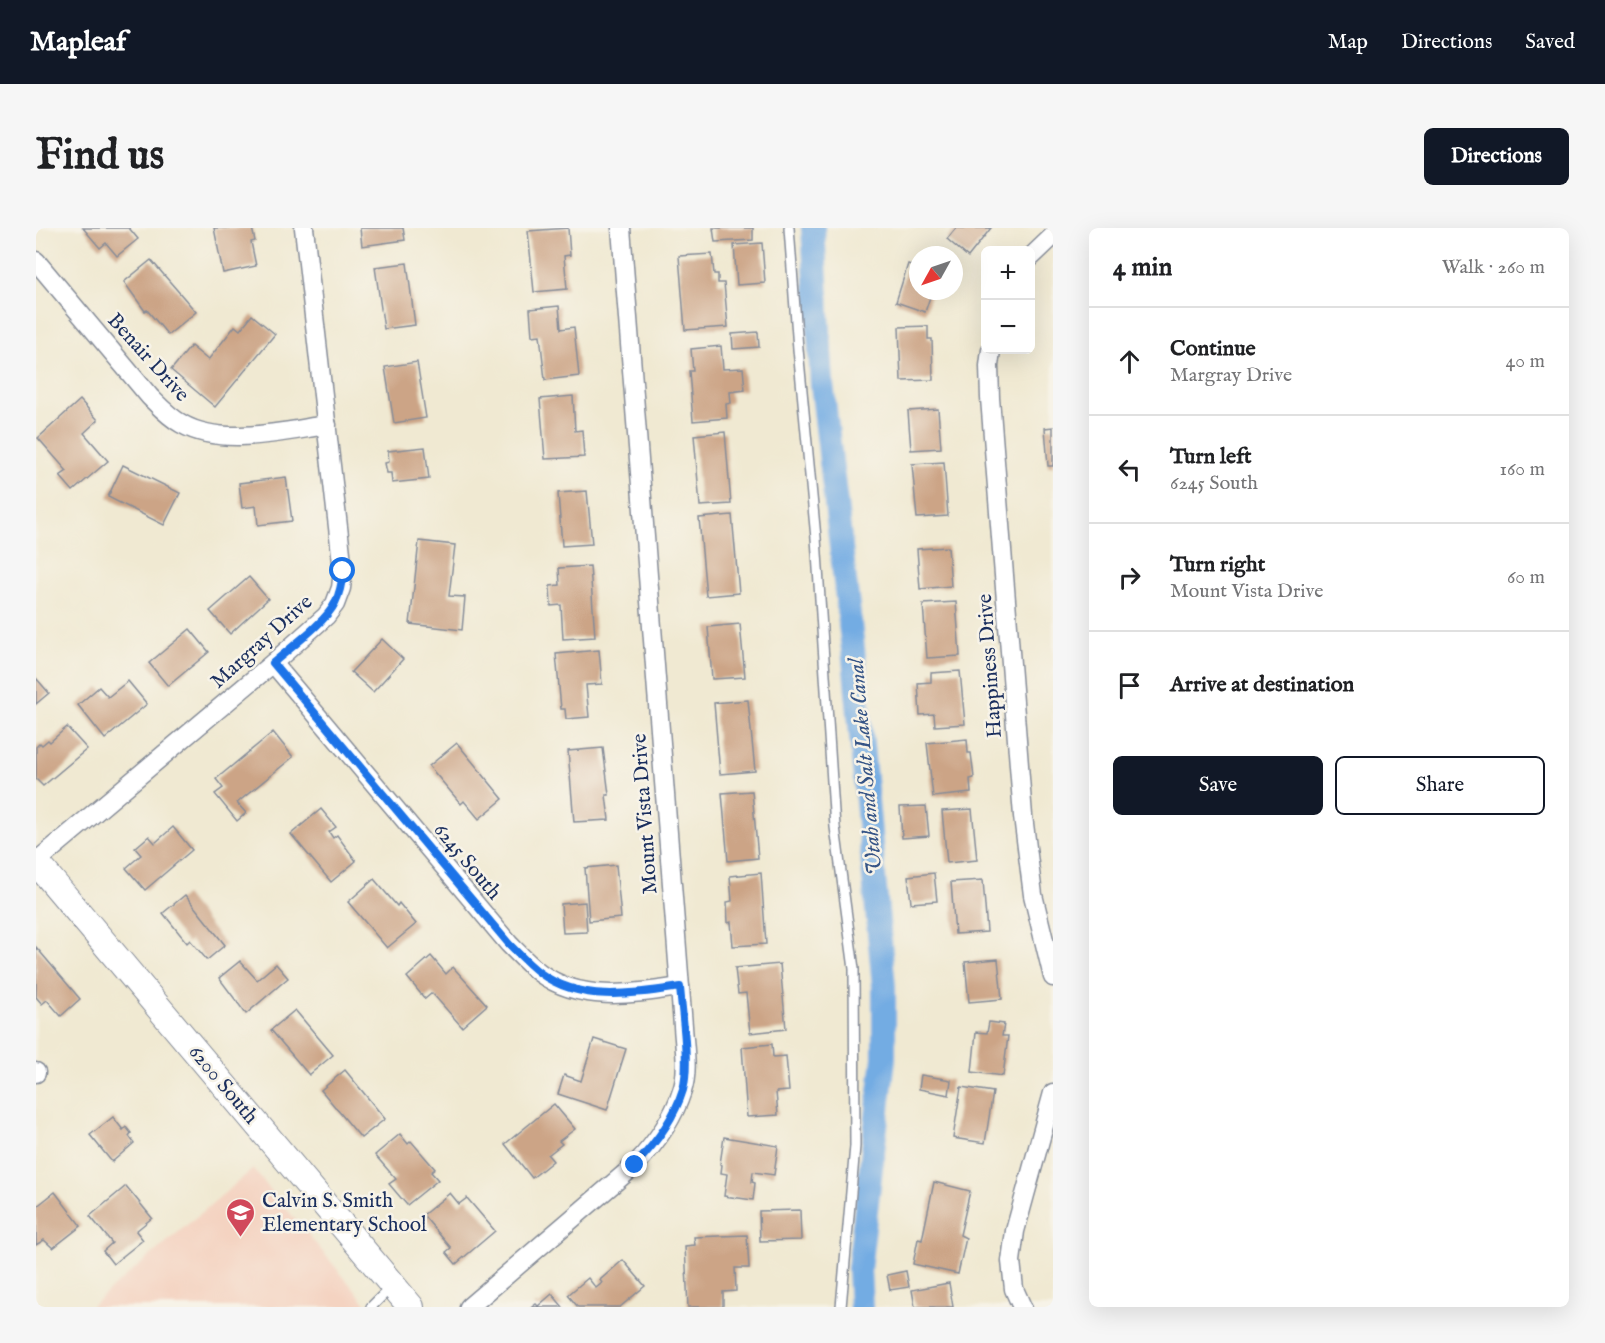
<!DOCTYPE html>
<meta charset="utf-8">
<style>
:root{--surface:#fff;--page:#f6f6f6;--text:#202124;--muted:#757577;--line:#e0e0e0;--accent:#111827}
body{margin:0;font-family:"IM FELL English",serif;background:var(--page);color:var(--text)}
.controls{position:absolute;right:18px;top:18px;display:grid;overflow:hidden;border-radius:9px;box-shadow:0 6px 24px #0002}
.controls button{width:54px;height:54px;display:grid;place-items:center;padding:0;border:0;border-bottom:2px solid var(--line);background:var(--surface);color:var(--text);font:30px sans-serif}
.compass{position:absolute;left:873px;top:18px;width:54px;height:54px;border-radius:50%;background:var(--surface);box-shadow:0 6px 24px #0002;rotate:230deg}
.stop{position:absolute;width:18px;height:18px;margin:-14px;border:4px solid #1a73e8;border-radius:50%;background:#fff}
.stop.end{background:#1a73e8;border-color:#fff;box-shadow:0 2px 6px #0008}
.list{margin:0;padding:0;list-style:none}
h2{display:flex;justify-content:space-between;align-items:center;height:78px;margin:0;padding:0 24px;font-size:26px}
h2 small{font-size:20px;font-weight:400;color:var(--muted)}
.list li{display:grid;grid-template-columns:39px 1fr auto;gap:18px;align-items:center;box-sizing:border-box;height:108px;padding:0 24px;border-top:2px solid var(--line)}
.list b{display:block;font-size:22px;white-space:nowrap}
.list p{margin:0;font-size:20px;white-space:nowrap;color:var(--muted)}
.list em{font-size:20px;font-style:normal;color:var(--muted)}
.actions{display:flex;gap:12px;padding:18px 24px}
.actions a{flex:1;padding:14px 0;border:2px solid var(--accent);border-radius:9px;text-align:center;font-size:21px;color:var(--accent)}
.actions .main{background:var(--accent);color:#fff}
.icon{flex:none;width:33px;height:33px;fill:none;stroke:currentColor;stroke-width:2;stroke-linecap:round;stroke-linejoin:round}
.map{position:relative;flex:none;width:1017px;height:1079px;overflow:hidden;border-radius:9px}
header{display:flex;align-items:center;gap:36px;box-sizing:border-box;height:84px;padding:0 30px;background:var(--accent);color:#fff}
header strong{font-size:28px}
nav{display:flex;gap:33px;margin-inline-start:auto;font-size:21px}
.intro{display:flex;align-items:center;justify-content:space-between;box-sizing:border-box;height:144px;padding:0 36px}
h1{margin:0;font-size:42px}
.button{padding:15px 27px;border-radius:9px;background:var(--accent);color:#fff;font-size:21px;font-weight:700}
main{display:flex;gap:36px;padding:0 36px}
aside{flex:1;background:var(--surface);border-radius:9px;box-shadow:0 6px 24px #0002}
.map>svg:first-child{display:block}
</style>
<header>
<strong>Mapleaf</strong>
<nav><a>Map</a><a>Directions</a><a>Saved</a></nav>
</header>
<div class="intro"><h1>Find us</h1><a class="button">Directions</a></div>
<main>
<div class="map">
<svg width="1017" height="1079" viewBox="0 0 1017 1079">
<rect width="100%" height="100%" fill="#f7f3e8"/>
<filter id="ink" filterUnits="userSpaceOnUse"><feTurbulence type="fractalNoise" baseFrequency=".0167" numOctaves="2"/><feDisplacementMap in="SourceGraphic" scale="12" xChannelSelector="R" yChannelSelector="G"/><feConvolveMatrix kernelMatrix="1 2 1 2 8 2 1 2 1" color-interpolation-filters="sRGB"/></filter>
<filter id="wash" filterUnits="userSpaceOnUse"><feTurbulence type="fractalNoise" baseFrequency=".008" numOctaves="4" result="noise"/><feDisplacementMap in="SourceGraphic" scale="24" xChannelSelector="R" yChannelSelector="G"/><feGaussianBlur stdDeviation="1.35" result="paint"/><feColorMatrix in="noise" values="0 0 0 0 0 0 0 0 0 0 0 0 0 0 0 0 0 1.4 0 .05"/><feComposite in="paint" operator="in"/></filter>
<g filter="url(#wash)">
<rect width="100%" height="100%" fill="#f0e9d2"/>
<polygon fill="#f4d3c1" points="217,941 333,1079 54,1079"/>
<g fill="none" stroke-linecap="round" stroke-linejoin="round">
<polyline stroke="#73ace3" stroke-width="24" points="777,0 786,156 818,430 848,759 848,830 823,1041 825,1079"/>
</g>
<g id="blocks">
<g fill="#cca486">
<polygon points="47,0 93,0 102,11 81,28 70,15 64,20"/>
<polygon points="178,0 216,0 219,13 215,14 220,38 187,45"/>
<polygon points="324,0 367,0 369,12 326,18"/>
<polygon points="532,0 534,27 528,28 531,61 498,64 492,3"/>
<polygon points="677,0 717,0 717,12 679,14"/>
<polygon points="920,0 955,0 932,29 911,11"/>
<polygon points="726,15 729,55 701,57 698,17"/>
<polygon points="676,26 678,46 682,46 682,55 688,55 692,99 649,102 643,28"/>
<polygon points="115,32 160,84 132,107 111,82 109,83 88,54"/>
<polygon points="371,35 379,97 348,101 339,39"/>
<polygon points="872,36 882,39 882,63 896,63 889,84 860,74"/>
<polygon points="523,78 525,101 538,99 543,148 509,152 504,107 496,108 494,81"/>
<polygon points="216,87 239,106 179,179 135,142 155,118 172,132 199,98 204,102"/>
<polygon points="892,98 892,111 896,111 897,152 865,153 863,99"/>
<polygon points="722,104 723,119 697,121 696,106"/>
<polygon points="685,118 687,141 707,140 709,162 694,164 695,175 690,176 691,190 657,193 653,143 657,143 655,121"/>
<polygon points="381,134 390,190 358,195 349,139"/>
<polygon points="537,168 539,203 546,202 548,229 509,231 504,171"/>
<polygon points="44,172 62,192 48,205 72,233 37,263 24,248 31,243 2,210"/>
<polygon points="902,181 905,220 875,222 872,183"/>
<polygon points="1017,199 1017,238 1012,238 1009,200"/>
<polygon points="689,204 695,276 664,278 658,207"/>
<polygon points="389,219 393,251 356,255 355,245 351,245 349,235 353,234 352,223"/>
<polygon points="908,234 912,288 881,290 876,236"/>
<polygon points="87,237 144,265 128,297 72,269"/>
<polygon points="250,249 256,293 222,297 220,278 206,280 203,255"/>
<polygon points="551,263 556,316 526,318 522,265"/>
<polygon points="696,287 703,365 670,368 663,290"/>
<polygon points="383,313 419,317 413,368 429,369 426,402 374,396"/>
<polygon points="912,319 915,358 884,361 881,321"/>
<polygon points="554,338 559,409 527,411 525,377 515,378 514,358 524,357 523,340"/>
<polygon points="213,349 232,371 194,406 174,383"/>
<polygon points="920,374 924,428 891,430 887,376"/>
<polygon points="704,396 709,449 676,451 672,399"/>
<polygon points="154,401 173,424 132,458 113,435"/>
<polygon points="346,411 367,431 337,464 315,444"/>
<polygon points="563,422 566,456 550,457 553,489 530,491 529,481 525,481 520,426"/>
<polygon points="924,443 929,496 899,498 898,486 884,487 882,455 895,454 895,445"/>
<polygon points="0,450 13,465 0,476"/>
<polygon points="92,453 111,476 69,511 42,477 63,459 72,469"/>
<polygon points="712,472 719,543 684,546 678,475"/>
<polygon points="31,499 51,521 7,558 0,551 0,519 4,515 6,517 12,512 14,514"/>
<polygon points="237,504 257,529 201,575 210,585 201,593 179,566 187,560 180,551"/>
<polygon points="931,511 932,525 935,525 938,550 934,551 935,565 897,569 891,515"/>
<polygon points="421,515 467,571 443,591 428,573 425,576 393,538"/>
<polygon points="567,520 573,567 570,567 573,592 538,594 532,523"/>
<polygon points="716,563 722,630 692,633 686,565"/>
<polygon points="890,578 893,608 866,610 864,579"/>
<polygon points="285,581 300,599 293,604 297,610 301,607 320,633 295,654 255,606"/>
<polygon points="936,581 941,632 911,635 906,583"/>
<polygon points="137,599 156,622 109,662 90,640 105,627 99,620 113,608 119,615"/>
<polygon points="580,637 585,690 553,693 549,640"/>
<polygon points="725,645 730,716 697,718 695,694 692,695 691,674 696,673 694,648"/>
<polygon points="898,645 901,673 875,675 872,648"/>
<polygon points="338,651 361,678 363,675 380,696 351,720 312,674"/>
<polygon points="947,652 951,704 919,706 915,654"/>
<polygon points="149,667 189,717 171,732 154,712 151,715 127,685"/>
<polygon points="549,674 551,704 527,705 525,676"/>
<polygon points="0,719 44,771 25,788 11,772 6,776 0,769"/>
<polygon points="395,728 410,746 417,739 451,777 426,799 396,765 389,771 371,749"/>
<polygon points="962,731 966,771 933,774 929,734"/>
<polygon points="204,733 221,752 240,736 252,750 210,786 183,750"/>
<polygon points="744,736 750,801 714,805 710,765 702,766 699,740"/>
<polygon points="259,782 297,827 273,847 235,802"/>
<polygon points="953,794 968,796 966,808 972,808 967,848 936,844 940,804 951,805"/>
<polygon points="558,811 590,821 571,882 522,866 528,847 545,853"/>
<polygon points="736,816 737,829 750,828 753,863 740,864 742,887 711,889 706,819"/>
<polygon points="309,842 349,891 325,910 285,862"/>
<polygon points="885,847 915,852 913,867 883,861"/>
<polygon points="925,859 957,864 949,915 917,910"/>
<polygon points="518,876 539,901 523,913 526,916 512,927 517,933 496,950 469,916"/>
<polygon points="77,889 87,902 90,899 95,905 93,908 98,915 76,934 54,907"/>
<polygon points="364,906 372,916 375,913 399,941 395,944 402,952 371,977 353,956 360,951 339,927"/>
<polygon points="688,909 742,918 738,947 717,944 716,954 719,955 717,972 688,968 691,946 685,945 686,937 684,936"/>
<polygon points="898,954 934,963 924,1007 930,1010 922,1046 877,1036 882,1011 886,1012"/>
<polygon points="90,958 116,990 100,1003 107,1012 77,1036 67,1023 76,1015 54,988"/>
<polygon points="19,964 45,998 17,1020 8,1012 0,1017 0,979"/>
<polygon points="414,965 423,976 431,970 459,1003 420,1036 410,1024 415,1020 387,987"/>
<polygon points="764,982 765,1012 724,1013 723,983"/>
<polygon points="711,1007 713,1040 699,1040 700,1063 687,1064 687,1079 652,1079 649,1018 659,1017 658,1009"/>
<polygon points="587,1032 609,1058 584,1079 542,1079 532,1067 552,1050 560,1060 566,1055 564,1052"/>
<polygon points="870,1043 873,1059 854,1062 851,1047"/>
<polygon points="913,1055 917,1079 879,1079 876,1062"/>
<polygon points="516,1066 527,1079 496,1079 500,1076 502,1078"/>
</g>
</g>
</g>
<g filter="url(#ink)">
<use href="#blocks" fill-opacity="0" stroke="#868c98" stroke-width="1.5"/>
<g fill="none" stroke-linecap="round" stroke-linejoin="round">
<defs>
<g id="lane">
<polyline points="753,0 762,121 780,310 799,599 818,741 819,918 805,1079"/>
<polyline points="335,1079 355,1059"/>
</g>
<g id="street">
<polyline points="994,30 1017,8"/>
<path d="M0,33L114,169C124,179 133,189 146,196C186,219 248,203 291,197"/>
<polyline points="955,122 953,138 954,170 987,588 997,667 1017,749"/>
<path d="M237,435L473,716C483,726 493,737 504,745C545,775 597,766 644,759"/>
<polyline points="0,634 237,435 290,388 299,376 305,360 307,343 268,0"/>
<polyline points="0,844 0,845"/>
<path d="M433,1079L599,937C619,916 637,892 646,863C653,843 648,818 647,798L585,0"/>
<polyline points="986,1079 978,1061 975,1033 979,1003 1017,865"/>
</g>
<polyline id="secondary" points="0,634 375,1079"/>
</defs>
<use href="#lane" stroke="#868c98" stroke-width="12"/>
<use href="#street" stroke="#868c98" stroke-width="21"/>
<use href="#secondary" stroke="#868c98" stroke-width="28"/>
<use href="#lane" stroke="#fff" stroke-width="9"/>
<use href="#street" stroke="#fff" stroke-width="18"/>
<use href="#secondary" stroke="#fff" stroke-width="26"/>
</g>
</g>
<g fill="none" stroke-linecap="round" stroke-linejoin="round" filter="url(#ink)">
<path stroke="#1a73e8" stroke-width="8" d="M307,343C306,354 304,365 299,375C290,394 254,420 237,435L473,716C483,726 493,737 504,745C545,775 597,766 644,759C646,787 654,836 647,862C638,891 619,916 599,937"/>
</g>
<defs>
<symbol id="school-pin" viewBox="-11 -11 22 30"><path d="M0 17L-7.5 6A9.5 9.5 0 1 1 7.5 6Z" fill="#d1495b" stroke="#f7f3e8"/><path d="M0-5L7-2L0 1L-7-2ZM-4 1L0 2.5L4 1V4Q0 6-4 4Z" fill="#fff"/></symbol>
</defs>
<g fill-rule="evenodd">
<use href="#school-pin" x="188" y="968" width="33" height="45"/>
</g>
<g text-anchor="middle" stroke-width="5" stroke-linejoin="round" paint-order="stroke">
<g font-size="21" fill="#1b2f5e" stroke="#f7f3e8">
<text transform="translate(113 129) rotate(48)" y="7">Benair Drive</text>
<text transform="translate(225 413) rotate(-42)" y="7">Margray Drive</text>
<text transform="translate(953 438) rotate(-94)" y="7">Happiness Drive</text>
<text transform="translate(608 586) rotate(-94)" y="7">Mount Vista Drive</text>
<text transform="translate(432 633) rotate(50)" y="7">6245 South</text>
<text transform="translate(188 856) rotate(50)" y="7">6200 South</text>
</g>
<g font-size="21" fill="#1b2f5e" stroke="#f7f3e8" text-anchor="start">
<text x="226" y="979">Calvin S. Smith<tspan x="226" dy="24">Elementary School</tspan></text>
</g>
<g font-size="22" font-style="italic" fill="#355486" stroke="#f7f3e8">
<text transform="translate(828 539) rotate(-95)" y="8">Utah and Salt Lake Canal</text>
</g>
</g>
</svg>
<div class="controls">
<button>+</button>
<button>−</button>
</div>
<svg class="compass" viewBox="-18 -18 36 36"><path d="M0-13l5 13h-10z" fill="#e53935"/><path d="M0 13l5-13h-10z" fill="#757577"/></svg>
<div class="stop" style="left:307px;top:343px"></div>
<div class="stop end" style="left:599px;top:937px"></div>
</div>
<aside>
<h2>4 min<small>Walk · 260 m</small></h2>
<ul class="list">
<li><svg class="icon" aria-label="ahead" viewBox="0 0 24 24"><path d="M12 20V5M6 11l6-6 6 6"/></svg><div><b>Continue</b><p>Margray Drive</p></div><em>40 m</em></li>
<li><svg class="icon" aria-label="left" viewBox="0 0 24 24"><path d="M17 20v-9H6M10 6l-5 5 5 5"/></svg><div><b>Turn left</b><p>6245 South</p></div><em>160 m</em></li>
<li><svg class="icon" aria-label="right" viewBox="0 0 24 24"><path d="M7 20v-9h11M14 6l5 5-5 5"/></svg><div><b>Turn right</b><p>Mount Vista Drive</p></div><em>60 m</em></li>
<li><svg class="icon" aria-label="arrive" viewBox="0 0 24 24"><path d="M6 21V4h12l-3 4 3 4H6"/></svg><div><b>Arrive at destination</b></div></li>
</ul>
<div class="actions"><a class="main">Save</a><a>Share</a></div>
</aside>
</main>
